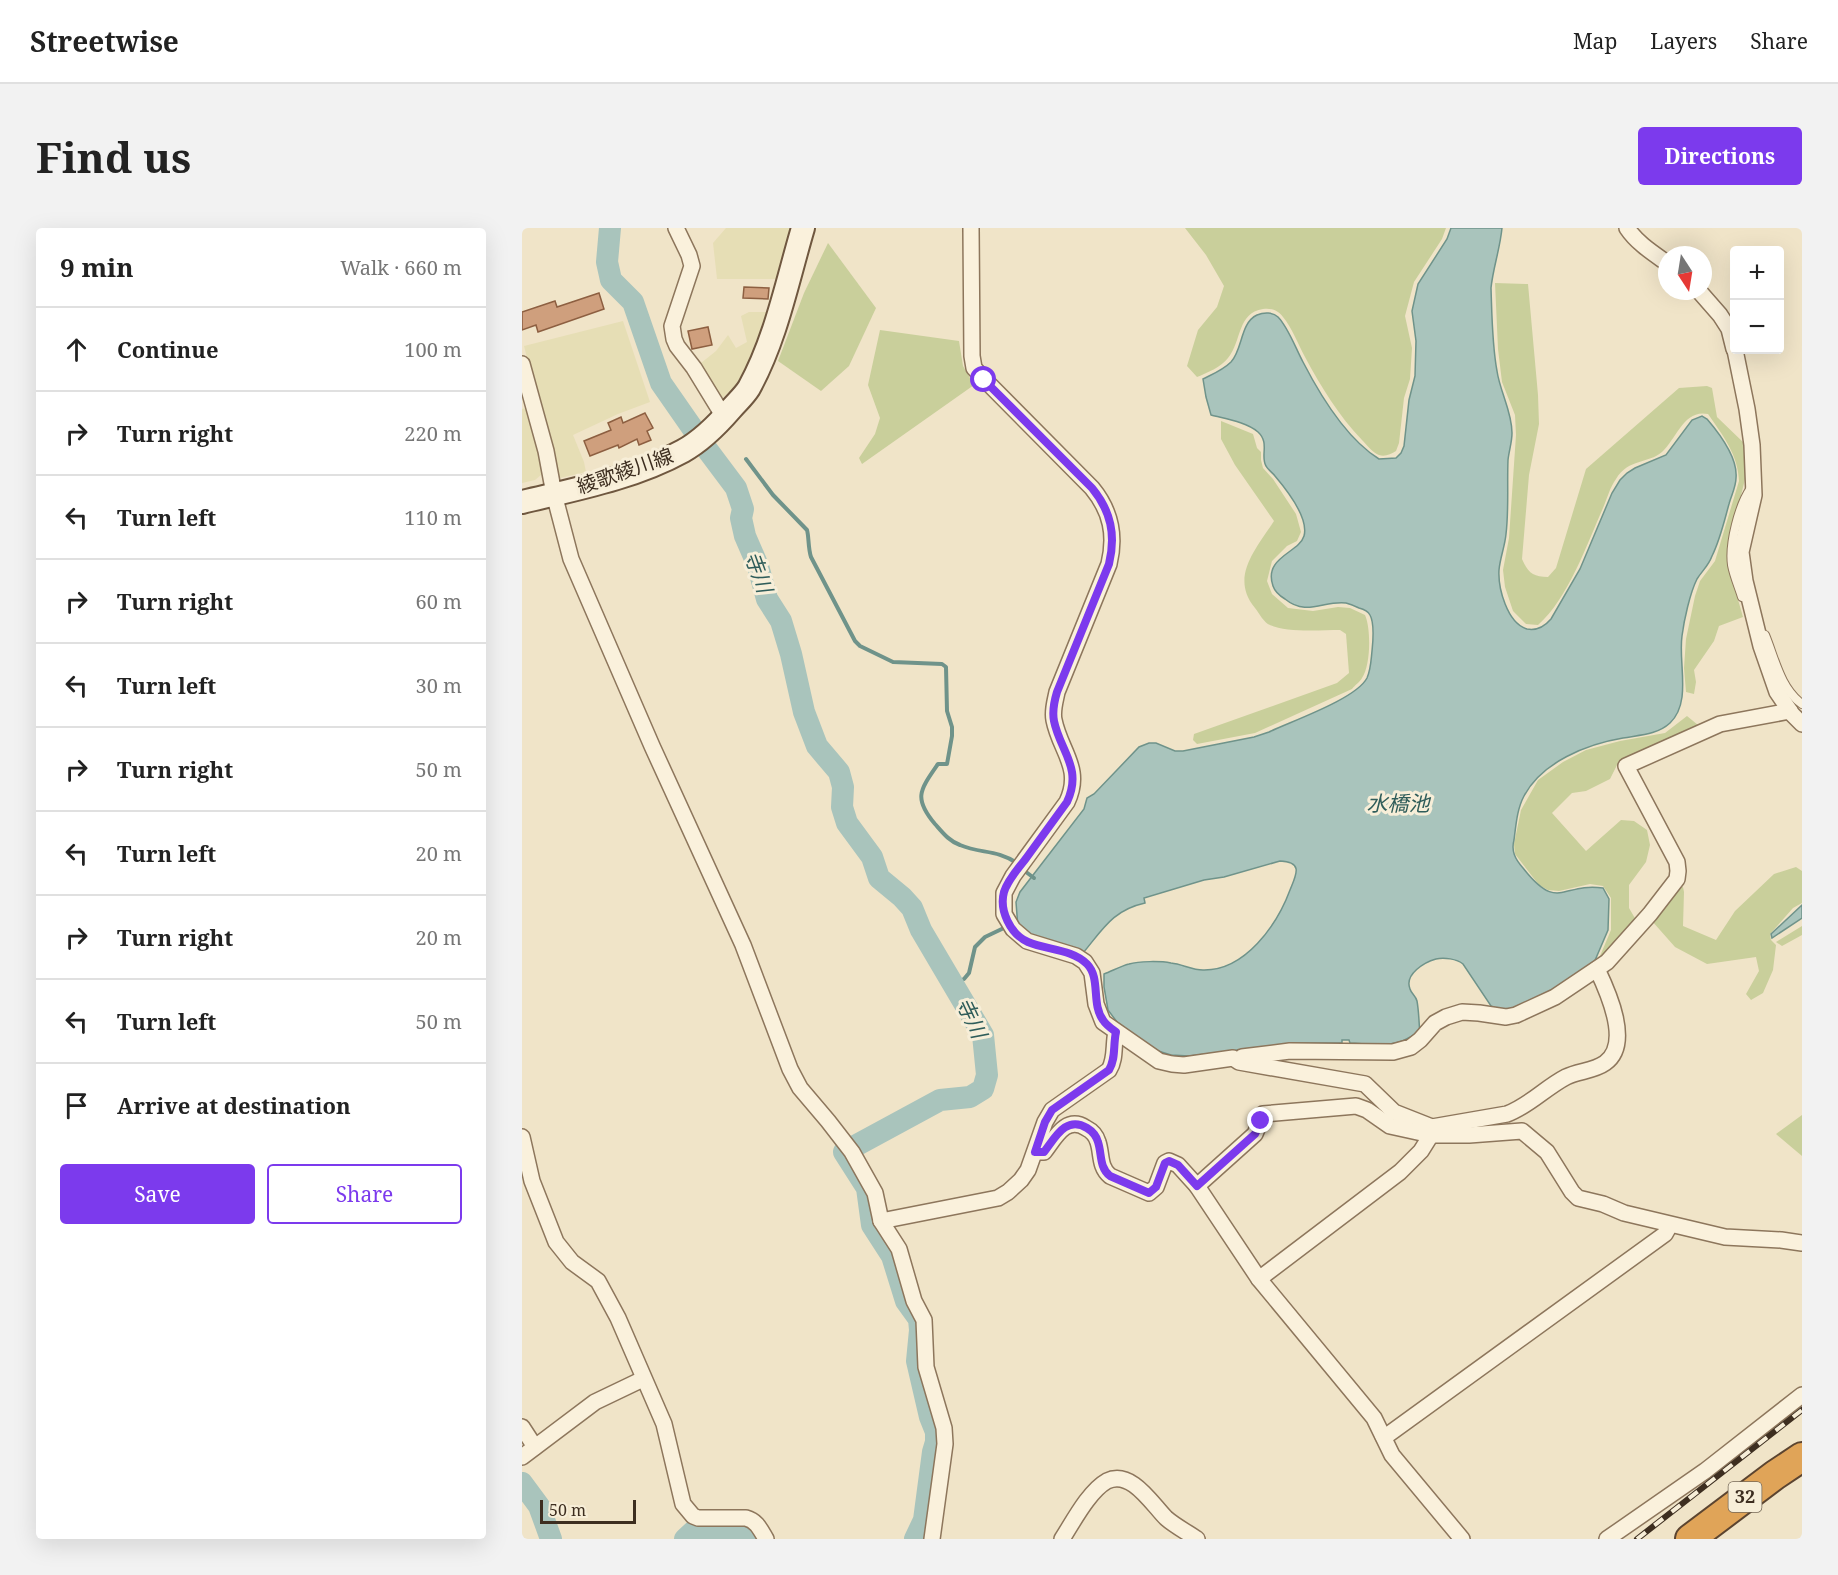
<!DOCTYPE html>
<meta charset="utf-8">
<style>
:root{--surface:#fff;--page:#f2f2f2;--text:#222;--muted:#767676;--line:#e0e0e0;--accent:#7c3aed}
body{margin:0;font-family:"Noto Serif","Noto Sans JP",serif;background:var(--page);color:var(--text)}
.controls{position:absolute;right:18px;top:18px;display:grid;overflow:hidden;border-radius:6px;box-shadow:0 6px 24px #0002}
.controls button{width:54px;height:54px;display:grid;place-items:center;padding:0;border:0;border-bottom:2px solid var(--line);background:var(--surface);color:var(--text);font:30px sans-serif}
.compass{position:absolute;left:1136px;top:18px;width:54px;height:54px;border-radius:50%;background:var(--surface);box-shadow:0 6px 24px #0002;rotate:168deg}
.scale{position:absolute;left:18px;bottom:15px;width:96px;box-sizing:border-box;padding-left:6px;border:3px solid #3d2e20;border-top:0;font-size:16px;line-height:21px;white-space:nowrap;color:#3d2e20;-webkit-text-stroke:4px #f7eed8;paint-order:stroke}
.stop{position:absolute;width:18px;height:18px;margin:-14px;border:4px solid #7c3aed;border-radius:50%;background:#fff}
.stop.end{background:#7c3aed;border-color:#fff;box-shadow:0 2px 6px #0008}
.list{margin:0;padding:0;list-style:none}
h2{display:flex;justify-content:space-between;align-items:center;height:78px;margin:0;padding:0 24px;font-size:26px}
h2 small{font-size:20px;font-weight:400;color:var(--muted)}
.list li{display:grid;grid-template-columns:39px 1fr auto;gap:18px;align-items:center;box-sizing:border-box;height:84px;padding:0 24px;border-top:2px solid var(--line)}
.list b{display:block;font-size:22px;white-space:nowrap}
.list em{font-size:20px;font-style:normal;color:var(--muted)}
.actions{display:flex;gap:12px;padding:18px 24px}
.actions a{flex:1;padding:14px 0;border:2px solid var(--accent);border-radius:6px;text-align:center;font-size:21px;color:var(--accent)}
.actions .main{background:var(--accent);color:#fff}
.icon{flex:none;width:33px;height:33px;fill:none;stroke:currentColor;stroke-width:2;stroke-linecap:round;stroke-linejoin:round}
.map{position:relative;flex:none;width:1280px;height:1311px;overflow:hidden;border-radius:6px}
header{display:flex;align-items:center;gap:36px;box-sizing:border-box;height:84px;padding:0 30px;background:var(--surface);border-bottom:2px solid var(--line)}
header strong{font-size:28px}
nav{display:flex;gap:33px;margin-inline-start:auto;font-size:21px}
.intro{display:flex;align-items:center;justify-content:space-between;box-sizing:border-box;height:144px;padding:0 36px}
h1{margin:0;font-size:42px}
.button{padding:15px 27px;border-radius:6px;background:var(--accent);color:#fff;font-size:21px;font-weight:700}
main{display:flex;gap:36px;padding:0 36px}
aside{flex:1;background:var(--surface);border-radius:6px;box-shadow:0 6px 24px #0002}
.map>svg:first-child{display:block}
</style>
<header>
<strong>Streetwise</strong>
<nav><a>Map</a><a>Layers</a><a>Share</a></nav>
</header>
<div class="intro"><h1>Find us</h1><a class="button">Directions</a></div>
<main>
<aside>
<h2>9 min<small>Walk · 660 m</small></h2>
<ul class="list">
<li><svg class="icon" aria-label="ahead" viewBox="0 0 24 24"><path d="M12 20V5M6 11l6-6 6 6"/></svg><div><b>Continue</b></div><em>100 m</em></li>
<li><svg class="icon" aria-label="right" viewBox="0 0 24 24"><path d="M7 20v-9h11M14 6l5 5-5 5"/></svg><div><b>Turn right</b></div><em>220 m</em></li>
<li><svg class="icon" aria-label="left" viewBox="0 0 24 24"><path d="M17 20v-9H6M10 6l-5 5 5 5"/></svg><div><b>Turn left</b></div><em>110 m</em></li>
<li><svg class="icon" aria-label="right" viewBox="0 0 24 24"><path d="M7 20v-9h11M14 6l5 5-5 5"/></svg><div><b>Turn right</b></div><em>60 m</em></li>
<li><svg class="icon" aria-label="left" viewBox="0 0 24 24"><path d="M17 20v-9H6M10 6l-5 5 5 5"/></svg><div><b>Turn left</b></div><em>30 m</em></li>
<li><svg class="icon" aria-label="right" viewBox="0 0 24 24"><path d="M7 20v-9h11M14 6l5 5-5 5"/></svg><div><b>Turn right</b></div><em>50 m</em></li>
<li><svg class="icon" aria-label="left" viewBox="0 0 24 24"><path d="M17 20v-9H6M10 6l-5 5 5 5"/></svg><div><b>Turn left</b></div><em>20 m</em></li>
<li><svg class="icon" aria-label="right" viewBox="0 0 24 24"><path d="M7 20v-9h11M14 6l5 5-5 5"/></svg><div><b>Turn right</b></div><em>20 m</em></li>
<li><svg class="icon" aria-label="left" viewBox="0 0 24 24"><path d="M17 20v-9H6M10 6l-5 5 5 5"/></svg><div><b>Turn left</b></div><em>50 m</em></li>
<li><svg class="icon" aria-label="arrive" viewBox="0 0 24 24"><path d="M6 21V4h12l-3 4 3 4H6"/></svg><div><b>Arrive at destination</b></div></li>
</ul>
<div class="actions"><a class="main">Save</a><a>Share</a></div>
</aside>
<div class="map">
<svg width="1280" height="1311" viewBox="0 0 1280 1311">
<rect width="100%" height="100%" fill="#f0e4c8"/>
<g fill="#e6deb5">
<polygon points="204,0 272,0 256,51 195,51 191,15"/>
<polygon points="227,84 245,84 223,142 212,159 198,172 179,135 194,123 206,107 214,120 225,114 219,88"/>
<polygon points="101,93 128,174 96,186 51,207 62,234 64,244 38,250 34,243 2,118"/>
<polygon points="4,180 17,223 20,246 13,252 0,255 0,181"/>
</g>
<g fill="#c9cf9b">
<path d="M663,0H924L920,11L892,54L883,88L890,120L888,151L882,170L877,215L874,223C869,226 863,229 857,227C851,225 845,217 840,212C817,188 799,159 783,129C776,116 770,100 761,89C756,82 749,80 741,81C715,85 720,113 706,130C699,139 685,145 675,149L665,138L676,102L695,79L702,58L684,27Z"/>
<polygon points="306,15 354,80 327,138 299,163 256,133 282,65"/>
<path d="M973,55L1006,56L1016,167L1017,196L1007,247L1000,331C1006,345 1011,349 1026,349L1034,340L1064,241L1157,160L1185,158L1190,160L1195,189L1223,216L1224,247L1206,321V337L1221,389L1197,398L1192,413L1172,442L1174,454L1172,466L1164,464L1162,440L1164,411L1173,368L1178,353L1193,333L1217,253C1216,226 1201,208 1186,186C1162,181 1155,210 1140,224C1126,236 1107,230 1094,251C1088,259 1085,271 1081,280C1065,316 1046,371 1016,397L1004,396L991,383L983,359L981,342L987,310L994,207L993,187L980,154L976,121Z"/>
<polygon points="358,102 437,113 441,138 452,157 340,236 337,230 353,206 358,190 346,157"/>
<path d="M699,193L731,206L735,220L739,224V232L741,240L751,251L774,286L779,304L775,313L765,318L750,333L745,353L750,366L766,380L791,383L816,379L828,380L843,387C849,400 849,437 840,450C838,454 833,457 830,461L733,505L675,516L671,512L672,506L815,455L827,445L824,406L818,402C799,402 765,405 748,397C742,395 737,385 733,380C707,349 735,320 752,293L713,237L699,211Z"/>
<polygon points="1165,488 1176,497 1174,503 1095,537 1088,551 1064,563 1050,565 1030,585 1064,623 1099,592 1112,593 1125,602 1128,617 1124,634 1107,657 1107,680 1114,692 1075,735 1089,702 1089,670 1081,658 1068,656 1037,663 1026,662 1017,657 993,626 992,616 999,582 1016,552 1041,534 1064,522 1098,513 1143,505"/>
<polygon points="1274,639 1280,643 1280,675 1271,680 1248,706 1249,712 1254,717 1251,742 1241,765 1229,772 1224,766 1237,743 1234,729 1185,736 1153,719 1130,693 1154,661 1161,659 1162,664 1161,698 1194,712 1213,683 1252,646"/>
<polygon points="1280,698 1280,707 1260,718 1254,714"/>
<polygon points="1280,887 1280,928 1254,906"/>
</g>
<g fill="#a9c4bc" stroke="#6f938a" stroke-width="1.5">
<path d="M929,0H980C978,21 971,40 969,60C970,88 970,116 975,143C978,164 990,183 990,205C990,214 987,223 986,232C985,257 987,281 984,306C983,318 978,330 977,342C976,360 985,395 1005,401C1015,403 1023,398 1029,391L1058,341L1090,265L1098,252L1105,245L1113,240L1144,227L1170,192L1180,188L1185,191C1197,205 1216,230 1214,250C1214,259 1209,268 1207,276C1202,294 1198,312 1190,328C1187,337 1180,343 1175,351C1168,365 1162,392 1160,408C1156,435 1170,474 1148,495C1135,507 1117,507 1101,510C1065,516 1020,534 1002,568C995,581 994,597 992,612C989,623 993,631 1001,640C1036,685 1040,654 1081,660L1087,671L1086,702L1071,737L1033,764L982,785L969,778L941,736C935,731 922,729 914,731C903,734 882,746 888,761C889,765 894,768 895,773C897,784 897,796 898,807L894,805C874,821 852,816 828,815L827,812H820V815H772L667,828L649,827L633,822L595,794L586,782L582,759V746C590,743 599,738 607,736C617,733 639,733 649,735C660,736 670,742 681,742C723,743 755,697 768,662C774,647 782,634 758,633L702,649L682,652L622,670L623,675C591,682 581,701 561,725L516,711L496,700L494,674L498,664L562,581L565,570L572,566L617,519L627,515H634L653,523H661L732,509L747,504C770,493 834,471 845,450C849,441 849,432 850,423C851,413 853,396 848,387C846,383 841,381 837,380C833,378 828,376 824,375C802,372 785,389 763,371C758,368 753,364 751,358C741,329 777,325 782,308C787,290 764,261 753,248C751,245 746,242 744,238C738,228 748,215 736,204C724,194 704,191 689,187L684,169L681,151C691,146 701,142 709,134C721,121 718,95 735,87C742,84 751,84 756,89C766,99 774,121 781,134C798,167 825,211 857,231L874,230L879,225L882,218L887,172L893,148L894,113L890,83L896,56L925,11Z"/>
<polygon points="1280,677 1280,690 1250,710 1249,706"/>
</g>
<g fill="none" stroke-linecap="round" stroke-linejoin="round">
<g stroke="#6f938a" stroke-width="4">
<path d="M224,231L251,267L285,302C287,309 286,320 289,329L333,413L338,418L371,434L420,436L424,439L425,483L430,499V508L425,536H416C398,562 391,570 413,596C421,605 427,613 438,617C459,626 474,621 495,635"/>
<polyline points="504,644 512,650"/>
<polyline points="431,756 442,751 447,745 453,719 463,709 484,699"/>
</g>
<g stroke="#a9c4bc" stroke-width="22">
<polyline points="88,0 85,34 89,52 111,74 139,155 171,201"/>
<polyline points="184,220 214,260 221,281 219,290 223,308 236,338 245,371 259,393 269,426 282,484 295,518 317,544 321,559 320,579 325,595 350,629 357,650 380,669 390,680 399,702 461,807 465,847 461,861 448,869 418,872 322,924 345,960 350,997 370,1028 384,1073 397,1091 398,1102 395,1133 408,1189 414,1204 414,1214 411,1224 402,1292 393,1311"/>
<polyline points="0,1255 17,1278 29,1311"/>
<polyline points="163,1311 175,1300 228,1302 233,1311"/>
</g>
</g>
<g fill="#cf9f7d" stroke="#8d5f41" stroke-width="1.5">
<polygon points="222,59 247,60 246,71 221,70"/>
<polygon points="77,65 82,81 16,104 14,97 0,102 0,84 33,73 35,79"/>
<polygon points="186,99 190,117 170,121 166,103"/>
<polygon points="123,185 131,200 125,203 129,212 117,217 115,211 97,220 96,217 68,228 62,213 89,202 86,195 99,189 101,195"/>
</g>
<g fill="none" stroke-linecap="round" stroke-linejoin="round">
<defs>
<g id="lane">
<path d="M1220,369C1217,359 1212,348 1210,337C1207,316 1217,277 1229,260"/>
<path d="M1243,407C1253,431 1258,460 1280,476"/>
</g>
<g id="street">
<polyline points="154,0 167,27 170,38 150,98 152,111 155,118 172,140 202,189"/>
<path d="M449,0L450,128L452,140L462,151L570,260C589,283 594,307 587,336L535,464C533,474 530,483 532,492C538,523 561,540 545,574L491,648L482,665V686L491,701L505,713L554,728L563,734L570,745L574,776L581,794L637,833L650,836L662,837L711,830L717,834L843,856L872,884L910,899L909,907L899,923L878,944L737,1051L852,1190L870,1227L940,1311"/>
<path d="M1105,0C1115,15 1131,25 1145,35"/>
<polyline points="1177,63 1198,87 1207,101 1212,121"/>
<polyline points="1213,122 1225,181 1230,217 1232,267 1219,324 1223,353 1239,418 1255,464 1270,486 1280,496"/>
<polyline points="0,136 24,223 32,266 49,331 130,518 221,717 268,841 278,860 306,893 330,924 353,965 359,993 377,1021 392,1073 402,1092 404,1139 422,1200 423,1216 410,1311"/>
<polyline points="720,829 768,823 871,824 889,819 898,812 913,795 924,789 940,784 957,785 984,789 994,787 1033,769 1085,734 1128,686 1155,651 1156,643 1155,634 1104,538 1198,496 1268,483"/>
<path d="M910,899L985,886C1007,878 1023,860 1044,849C1056,843 1072,843 1083,835C1110,816 1086,764 1075,741"/>
<path d="M0,909L10,953L34,1014L50,1034L76,1053L96,1090L142,1196L161,1276L171,1288L176,1290H224C235,1293 238,1301 244,1311"/>
<path d="M513,924H522C533,910 544,887 564,900C570,903 574,907 576,914C580,926 577,939 588,948L627,965L634,959L643,935L647,933L656,937L675,958"/>
<path d="M359,993L476,970L486,964L499,952L506,942L523,894L530,882L587,842C594,831 591,817 594,804"/>
<polyline points="737,1051 675,958 733,906 741,886 834,878 845,882 868,898 909,907 947,907 1000,903 1025,924 1050,964 1056,970 1081,976 1102,985 1203,1009 1259,1012 1280,1015"/>
<polyline points="0,1199 13,1219"/>
<polyline points="861,1208 867,1206 1143,1006 1148,997"/>
<polyline points="0,1229 73,1174 121,1151"/>
<path d="M540,1311C551,1294 567,1263 585,1253C609,1241 630,1276 644,1290C653,1298 665,1304 675,1311"/>
<polyline points="1085,1311 1183,1243 1280,1167"/>
</g>
<path id="secondary" d="M0,274C54,261 112,250 161,223C179,213 196,196 209,181C215,174 222,168 227,160C254,111 265,54 281,0"/>
<polyline id="highway" points="1168,1311 1253,1247 1280,1229"/>
</defs>
<use href="#lane" stroke="#8d765c" stroke-width="10"/>
<use href="#street" stroke="#8d765c" stroke-width="18"/>
<use href="#secondary" stroke="#6f573f" stroke-width="26"/>
<use href="#highway" stroke="#5b4430" stroke-width="32"/>
<use href="#lane" stroke="#faf1dc" stroke-width="8"/>
<use href="#street" stroke="#faf1dc" stroke-width="15"/>
<use href="#secondary" stroke="#faf1dc" stroke-width="22"/>
<use href="#highway" stroke="#e0a458" stroke-width="28"/>
<defs>
<polyline id="rail" points="1115,1311 1280,1182"/>
</defs>
<use href="#rail" stroke="#3d2e20" stroke-width="6"/>
<use href="#rail" stroke="#f7eed8" stroke-width="4" stroke-dasharray="11" stroke-linecap="butt"/>
</g>
<g fill="none" stroke-linecap="round" stroke-linejoin="round">
<path stroke="#7c3aed" stroke-width="8" d="M462,152L570,260C589,283 594,307 587,336L535,464C532,474 530,483 532,493C538,523 561,540 545,574C532,592 518,611 505,629C497,640 486,651 482,664C477,682 488,706 506,714C525,722 550,721 565,736C579,750 569,776 581,792C584,797 590,801 594,804C591,817 594,831 587,842L530,882L523,894L513,924H522C533,910 544,887 565,900C570,903 574,907 576,914C580,926 577,939 588,948L627,965L634,959L643,935L647,933L656,937L675,958L733,906L739,893"/>
</g>
<g text-anchor="middle" stroke-width="6" stroke-linejoin="round" paint-order="stroke">
<rect fill="#f7eed8" stroke="#756857" stroke-width="1.5" x="1206.5" y="1254" width="33" height="30" rx="4.5"/>
<g font-size="18" font-weight="bold" fill="#3d2e20">
<text x="1223" y="1275">32</text>
</g>
<g font-size="20" fill="#3d2e20" stroke="#f7eed8">
<text transform="translate(103 243) rotate(-19)" y="7">綾歌綾川線</text>
</g>
<g font-size="21" font-style="italic" fill="#2f5d5a" stroke="#f7eed8">
<text transform="translate(236 344) rotate(70)" y="7">寺川</text>
<text x="876" y="583">水橋池</text>
<text transform="translate(449 790) rotate(65)" y="7">寺川</text>
</g>
</g>
</svg>
<div class="controls">
<button>+</button>
<button>−</button>
</div>
<svg class="compass" viewBox="-18 -18 36 36"><path d="M0-13l5 13h-10z" fill="#e53935"/><path d="M0 13l5-13h-10z" fill="#767676"/></svg>
<div class="scale">50 m</div>
<div class="stop" style="left:462px;top:152px"></div>
<div class="stop end" style="left:739px;top:893px"></div>
</div>
</main>
